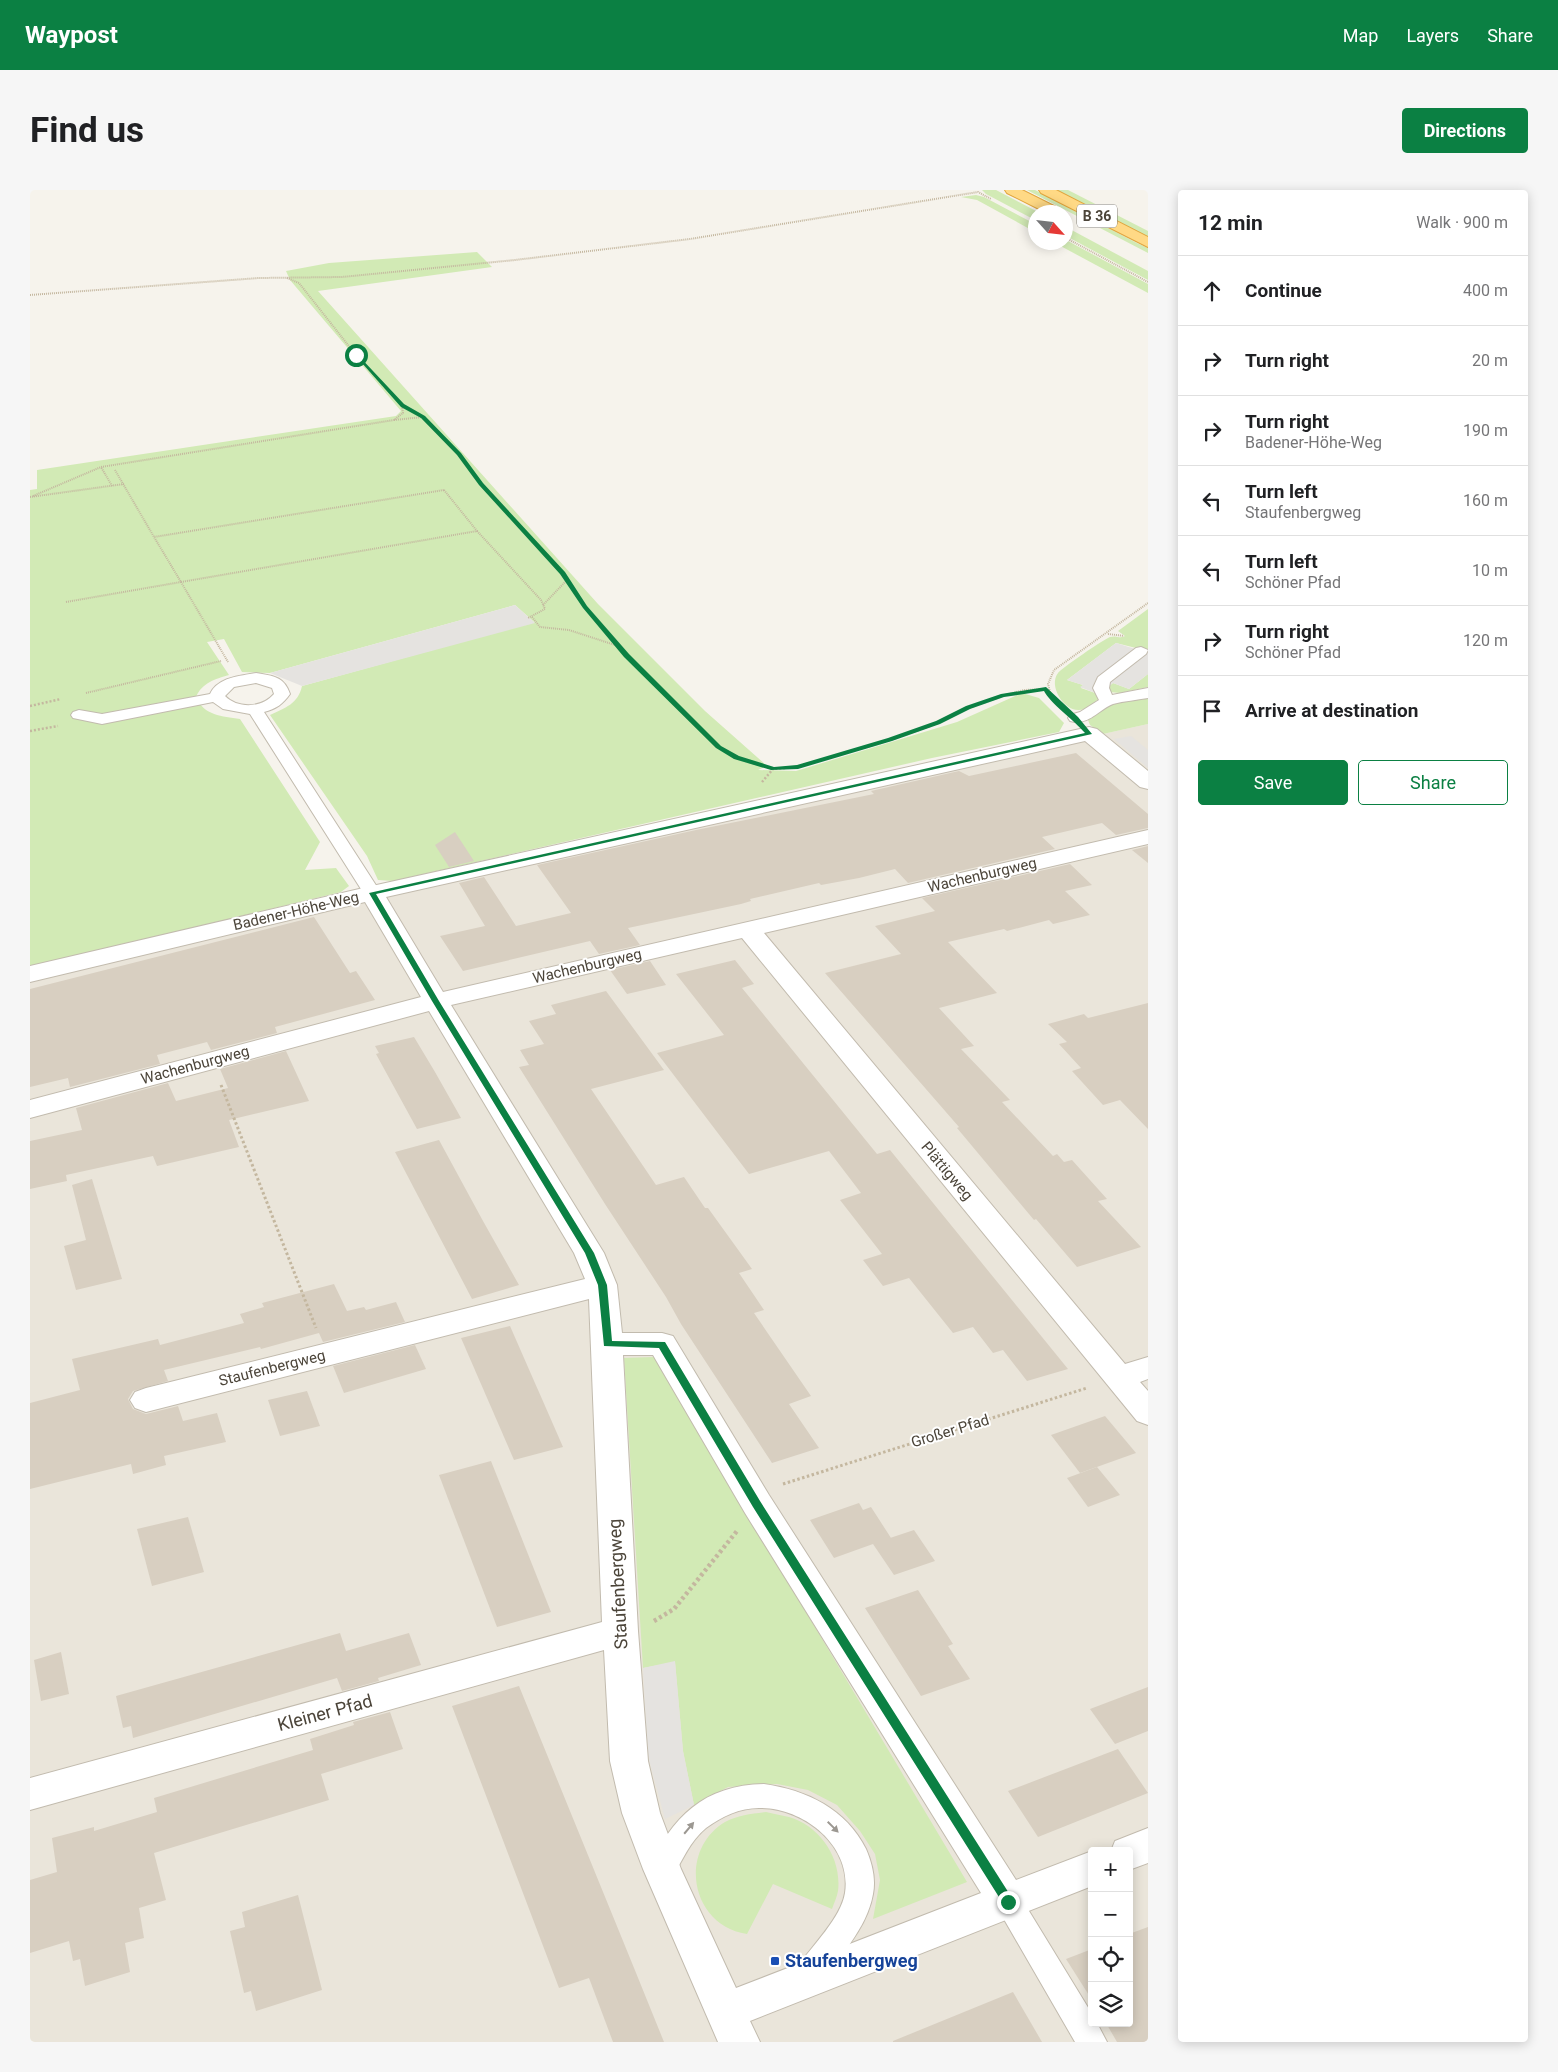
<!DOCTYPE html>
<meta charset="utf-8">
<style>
:root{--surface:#fff;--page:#f6f6f6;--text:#202124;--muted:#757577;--line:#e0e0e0;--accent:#0b8043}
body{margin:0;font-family:Roboto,sans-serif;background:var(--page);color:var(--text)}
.controls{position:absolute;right:15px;bottom:15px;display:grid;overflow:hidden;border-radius:5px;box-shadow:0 2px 12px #0003}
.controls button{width:45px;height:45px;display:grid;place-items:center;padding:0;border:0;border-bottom:1px solid var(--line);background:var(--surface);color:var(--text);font:25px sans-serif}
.compass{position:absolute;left:998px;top:15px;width:45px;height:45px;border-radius:50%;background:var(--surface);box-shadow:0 2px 12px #0003;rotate:117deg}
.stop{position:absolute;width:15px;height:15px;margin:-11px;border:4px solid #0b8043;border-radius:50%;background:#fff}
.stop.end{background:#0b8043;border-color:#fff;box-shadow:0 1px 5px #0008}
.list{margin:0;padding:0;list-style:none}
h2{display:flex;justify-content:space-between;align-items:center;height:65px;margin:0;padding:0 20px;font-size:21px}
h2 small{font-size:16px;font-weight:400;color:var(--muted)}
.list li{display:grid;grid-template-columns:32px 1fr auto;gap:15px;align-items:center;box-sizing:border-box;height:70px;padding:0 20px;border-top:1px solid var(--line)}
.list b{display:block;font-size:19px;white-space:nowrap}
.list p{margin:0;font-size:16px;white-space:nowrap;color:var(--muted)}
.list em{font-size:16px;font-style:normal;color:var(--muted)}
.actions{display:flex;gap:10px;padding:15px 20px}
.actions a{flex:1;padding:11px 0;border:1px solid var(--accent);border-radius:5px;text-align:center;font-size:18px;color:var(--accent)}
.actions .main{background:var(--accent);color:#fff}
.icon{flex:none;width:28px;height:28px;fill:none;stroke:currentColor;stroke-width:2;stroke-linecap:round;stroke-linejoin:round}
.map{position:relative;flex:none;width:1118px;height:1852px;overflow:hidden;border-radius:5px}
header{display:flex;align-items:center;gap:30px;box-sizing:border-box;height:70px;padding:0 25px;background:var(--accent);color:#fff}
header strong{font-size:24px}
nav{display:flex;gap:28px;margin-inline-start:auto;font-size:18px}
.intro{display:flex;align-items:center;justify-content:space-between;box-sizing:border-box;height:120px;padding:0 30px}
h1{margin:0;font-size:35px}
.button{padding:12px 22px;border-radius:5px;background:var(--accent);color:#fff;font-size:18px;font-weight:700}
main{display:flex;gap:30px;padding:0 30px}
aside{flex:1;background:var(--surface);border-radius:5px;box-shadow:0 2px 12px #0003}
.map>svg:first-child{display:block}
</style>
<header>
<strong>Waypost</strong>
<nav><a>Map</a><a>Layers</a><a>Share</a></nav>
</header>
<div class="intro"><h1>Find us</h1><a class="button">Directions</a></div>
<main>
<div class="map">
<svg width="1118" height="1852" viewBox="0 0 1118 1852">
<rect width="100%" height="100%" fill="#f6f3ec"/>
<path fill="#eae5da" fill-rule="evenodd" d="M1118,534V1852H0V788L332,708ZM1062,1661H1099V1833H1062Z"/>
<g fill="#d2eab5">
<polygon points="952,0 966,0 1008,22 1006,22 1005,30 956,4"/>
<polygon points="997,0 1005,0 1107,53 1118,58 1118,63"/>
<polygon points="1027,0 1038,0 1118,41 1118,47"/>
<polygon points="946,5 954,7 1005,34 1005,42 947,10 931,7"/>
<polygon points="1036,37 1118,81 1118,90 1036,46"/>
<polygon points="1036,50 1118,94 1118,103 1025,53 1036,52"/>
<path d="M447,62L462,77L288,101L568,414L675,521L737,576L728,580L766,581L927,532L992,503L1009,508L1034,533L1029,542L902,568L363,691L348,690L337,666L240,525C255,518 268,514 272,496L504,432L485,415L240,483L212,482L194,449L177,452L199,485C185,489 172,493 166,507C174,526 192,526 210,529L290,652L275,680L306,678L319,696L311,702L0,777V300L7,299V280L366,226L371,221L260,90L256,81L299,73Z"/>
<path d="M1118,419V461L1086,453L1037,490L1053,495L1051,498L1068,504L1069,509C1063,513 1056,520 1049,520C1034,521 1018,496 1028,483C1032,478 1074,449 1080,447C1086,445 1090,449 1095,446L1088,441Z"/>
<polygon points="1118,484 1118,497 1090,503 1079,502 1078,497 1083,493 1099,499"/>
<path d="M1118,507V534L1073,544L1060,535L1058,530C1072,513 1098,511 1118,507Z"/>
<polygon points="624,1167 937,1692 843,1729 850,1690 845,1664 830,1641 807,1615 778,1600 747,1594 698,1597 664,1615 653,1561 645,1472 613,1478 594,1168"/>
<path d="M736,1622C743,1624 751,1625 759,1627C790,1636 812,1668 808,1701C807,1707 804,1713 802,1719L743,1694L717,1744C661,1736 647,1661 695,1632C708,1625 722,1624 736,1622Z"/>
</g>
<g fill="#e5e3e0">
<polygon points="485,415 505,433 272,496 240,483"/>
<polygon points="1086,453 1118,463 1118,484 1099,499 1083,493 1068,504 1050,497 1053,495 1037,490"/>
<polygon points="1101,546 1118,560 1118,578 1084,549"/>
<polygon points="645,1471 653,1561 664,1615 635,1629 618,1566 613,1478"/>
</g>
<g fill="#d8cfc1">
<polygon points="1046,563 1118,624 1118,638 1086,645 1072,633 1012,647 1025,659 878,693 865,679 829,688 791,695 789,693 720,709 721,711 711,714 598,738 610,755 569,764 560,751 433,781 410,746 455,736 429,693 454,687 486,736 541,723 507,675 666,640 844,604 841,601 929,581 939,586"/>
<polygon points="425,642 444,671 419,677 405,655"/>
<polygon points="1118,656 1118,673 1102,660"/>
<polygon points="1040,674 1062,695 1035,701 1060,725 1023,734 1019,730 977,741 974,739 918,752 967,803 909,818 944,856 931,859 980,910 972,912 1023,966 1027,964 1034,972 1042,970 1077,1009 1068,1011 1111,1057 1047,1077 1006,1029 1004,1030 927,938 929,937 795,783 871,764 845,736 905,721 892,708"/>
<polygon points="284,727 320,783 326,781 345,810 245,837 247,843 181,860 177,852 127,865 130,874 40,897 38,888 0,897 0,799"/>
<polygon points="705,770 724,794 712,798 847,964 860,960 1038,1179 997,1191 973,1160 963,1163 943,1137 923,1143 879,1088 853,1096 833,1070 852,1064 810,1010 831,1003 799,961 719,984 627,863 694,845 646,784"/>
<polygon points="620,771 636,795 597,804 580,780"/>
<polygon points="576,801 634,880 561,899 626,995 654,987 675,1018 678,1018 722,1079 709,1083 734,1120 724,1123 781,1206 759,1214 789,1258 742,1273 651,1134 636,1107 575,1014 489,877 499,875 490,860 514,854 499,831 526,824 521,815"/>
<polygon points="1118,813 1118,939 1090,910 1073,915 1042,881 1051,878 1029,854 1037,852 1018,834 1054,824 1058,828"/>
<polygon points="384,847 405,882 431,928 387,939 346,864 349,863 345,856"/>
<polygon points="256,861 279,911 199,930 209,957 127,976 123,966 36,985 37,991 0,999 0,951 52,940 46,918 138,893 146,911 198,898 190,879"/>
<polygon points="409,950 453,1031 489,1095 442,1109 365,962"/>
<polygon points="62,989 92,1089 46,1100 34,1056 56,1050 42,995"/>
<polygon points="304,1094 317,1121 334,1117 336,1120 366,1112 375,1132 293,1152 289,1143 231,1159 230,1157 134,1180 138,1191 103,1201 98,1209 103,1219 116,1224 148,1216 153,1231 187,1223 196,1252 134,1266 136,1275 103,1284 101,1274 0,1299 0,1213 50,1200 42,1169 128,1149 130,1155 214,1133 210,1124 234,1117 232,1113"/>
<polygon points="480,1136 533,1257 484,1270 431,1148"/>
<polygon points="385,1155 396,1179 314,1203 303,1176"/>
<polygon points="277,1201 290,1236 250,1246 238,1210"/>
<polygon points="1075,1226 1106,1263 1050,1283 1021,1245"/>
<polygon points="461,1271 521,1422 467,1437 409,1285"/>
<polygon points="1067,1277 1090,1305 1058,1317 1037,1288"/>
<polygon points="829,1313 833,1320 841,1317 861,1348 848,1352 884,1340 905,1371 864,1385 843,1354 804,1368 780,1330"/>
<polygon points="158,1327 174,1382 122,1396 107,1339"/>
<polygon points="888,1400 923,1454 918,1456 940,1489 891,1506 835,1418"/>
<polygon points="310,1443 316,1461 379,1443 391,1475 348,1488 349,1491 312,1501 307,1488 103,1548 101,1536 93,1538 86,1506"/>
<polygon points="31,1462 39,1504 11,1511 4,1470"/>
<polygon points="489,1496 602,1773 634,1852 583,1852 559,1788 529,1798 422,1516"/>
<polygon points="1118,1497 1118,1541 1085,1554 1060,1519"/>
<polygon points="360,1522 373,1559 291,1584 299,1610 124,1663 136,1710 109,1718 114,1748 95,1753 100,1782 55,1796 50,1769 43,1771 39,1751 0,1763 0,1690 27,1682 22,1648 64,1637 64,1641 127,1622 124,1608 283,1560 280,1549 324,1535 323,1532"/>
<polygon points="1088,1559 1118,1603 1008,1647 978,1601"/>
<polygon points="268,1705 292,1800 226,1821 221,1801 214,1803 200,1741 215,1737 212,1722"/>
<polygon points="1118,1737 1118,1852 1087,1852 1076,1833 1099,1833 1099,1744"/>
<polygon points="1062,1759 1062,1810 1036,1769"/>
<polygon points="983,1802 1012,1852 863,1852 863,1851"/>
</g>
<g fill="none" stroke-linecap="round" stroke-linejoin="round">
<defs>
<g id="service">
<path d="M1111,457L1118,460L1116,464L1080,492L1079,498L1082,505L1118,498V508C1107,510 1094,511 1083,514C1068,520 1059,536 1040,531L1038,528L1040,525L1050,522L1069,510L1063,498L1068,487L1106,458Z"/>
<path d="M226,483C243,486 254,486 260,504C253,514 246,519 234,522L351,703L348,707L342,708L336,707L220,524L193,519L183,512L72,534L43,528L41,525L43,522L49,520L72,524L180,504C188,487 210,486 226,483ZM226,493L242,498L244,504C232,518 208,519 195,506L204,497Z"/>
<path d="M734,1594C777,1600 816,1619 836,1659C842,1673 846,1689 843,1704C837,1739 808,1768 788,1796L778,1800L768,1796L763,1786L768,1776C782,1756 811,1728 815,1703C822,1657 776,1619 732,1618C712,1617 692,1626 676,1638C660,1651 652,1671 642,1688L632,1692L622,1688L618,1679C642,1627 674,1595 734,1594Z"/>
<polygon points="978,1699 988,1703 1062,1824 1062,1833 1067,1833 1077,1852 1045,1852 964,1712 968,1703"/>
</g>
<g id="minor">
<path d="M1059,537L1067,539L1118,581V599L1110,597L1055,551L356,707L413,802L1118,640V654L734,743L1095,1174L1118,1167V1189L1110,1192L1118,1201V1235L1107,1231L712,748L421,815L574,1063L587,1095L592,1143H632L643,1146L739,1305L986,1690L1062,1661V1696L720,1831L730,1852H688L613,1679L592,1623L580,1571L574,1460L0,1620V1588L572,1432L559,1109L116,1222L105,1218L100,1210L105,1202L116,1198L555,1089L544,1063L399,821L0,928V910L391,807L335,712L0,792V776L342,696ZM593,1165H623L715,1323L951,1703L706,1798L651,1679L630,1623L618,1571L608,1441Z"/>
<polygon points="1118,1638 1118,1673 1099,1680 1099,1661 1081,1661 1085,1651"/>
</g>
<g id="trunk">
<polygon points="975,0 992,0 1030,19 1032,22 1015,22 977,3"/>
<polygon points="1009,0 1026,0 1118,47 1118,57 1011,3"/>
</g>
</defs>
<use href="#service" stroke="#c2bbae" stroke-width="2"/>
<use href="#minor" stroke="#c2bbae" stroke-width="2"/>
<use href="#trunk" stroke="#e0a43c" stroke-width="2"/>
<g stroke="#c4b79f" stroke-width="2" stroke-dasharray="1 1" stroke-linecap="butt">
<polyline points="1036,48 1118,92"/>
<polyline points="257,88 269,93 326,165 358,201 372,215 393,227 429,264 451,294 533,383 555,417 596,466 637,506"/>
<polyline points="0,105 229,88 312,87 485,70 660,49 948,2 961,9"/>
<polyline points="364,230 393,227"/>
<polyline points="85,280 124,347"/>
<polyline points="82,296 71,277 364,230 373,223 372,216"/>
<polygon points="414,300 447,341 151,392 124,347"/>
<polyline points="3,306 71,277"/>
<polyline points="0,307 94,294"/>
<polyline points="447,341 511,410 515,419 498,428"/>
<polyline points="151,392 198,472"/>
<polyline points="36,412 151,392"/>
<polyline points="513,415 537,390"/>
<polyline points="502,427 510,437 539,440 588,456"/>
<polyline points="1078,444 1094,446"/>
<polyline points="56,503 191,471"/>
<polyline points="971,506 994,500 1017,499"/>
<polyline points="1021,506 1018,494 1024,480 1118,413"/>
</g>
<g stroke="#c4b79f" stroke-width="2.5" stroke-dasharray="2 2" stroke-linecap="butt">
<polyline points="635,505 689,557 706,568 743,579 767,577 860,550 908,533 938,518 975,505"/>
<polyline points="1021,505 1028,513"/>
<polyline points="0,516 31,509"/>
<polyline points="0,541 28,536"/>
<polyline points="732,592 743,579"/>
</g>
<g stroke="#c4b79f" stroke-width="3" stroke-dasharray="2.5 2.5" stroke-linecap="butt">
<polyline points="191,895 286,1138"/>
<polyline points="753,1294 1057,1198"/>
</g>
<polyline stroke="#c4b79f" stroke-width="4.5" stroke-dasharray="3 3" stroke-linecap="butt" points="624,1431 644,1419 707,1341"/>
<use href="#service" fill="#fff" fill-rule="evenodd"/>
<use href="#minor" fill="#fff" fill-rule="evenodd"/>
<use href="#trunk" fill="#ffd985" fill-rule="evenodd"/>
</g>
<defs><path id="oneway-solid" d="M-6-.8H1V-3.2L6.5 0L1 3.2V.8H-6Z" transform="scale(1.25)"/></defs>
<g fill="#9c9892">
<use href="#oneway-solid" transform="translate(803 1637) rotate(45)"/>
<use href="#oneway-solid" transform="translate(659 1638) rotate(-50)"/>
</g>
<path fill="#0b8043" d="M324,164H327L374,214L395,226L431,263L453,293L535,382L557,416L599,464L691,556L709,566L744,577L767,575L858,548L906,531L936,516L971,504L1016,497L1048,527L1062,544L346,704L409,811L564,1063L577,1095L582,1151L635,1152L730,1311L982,1708L983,1712L982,1715L978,1717L974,1715L723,1317L629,1158L574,1156L568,1095L555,1063L402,811L339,703L1055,543C1045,531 1020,513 1014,501L974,507L940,519L910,534L862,551L768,579L741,580L704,569L686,558L594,467L553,418L530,384L449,295L427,265L391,228L371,217Z"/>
<rect fill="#1a4fb4" stroke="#fff" stroke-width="2" x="740" y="1766" width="10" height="10" rx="2.5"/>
<g text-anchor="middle" stroke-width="4" stroke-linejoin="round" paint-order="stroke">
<rect fill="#fff" stroke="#817c74" stroke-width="1" x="1047" y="14.5" width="40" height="23" rx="4"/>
<g font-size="14" font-weight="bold" fill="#4b4439">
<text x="1067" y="31">B 36</text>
</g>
<g font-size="15" fill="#4b4439" stroke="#fff">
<text transform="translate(952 685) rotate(-13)" y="5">Wachenburgweg</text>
<text transform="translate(266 721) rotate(-13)" y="5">Badener-Höhe-Weg</text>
<text transform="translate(557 776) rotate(-13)" y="5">Wachenburgweg</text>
<text transform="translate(165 875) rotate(-15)" y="5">Wachenburgweg</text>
<text transform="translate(917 981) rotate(50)" y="5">Plättigweg</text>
<text transform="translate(242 1178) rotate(-14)" y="5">Staufenbergweg</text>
<text transform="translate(920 1241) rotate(-17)" y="5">Großer Pfad</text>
</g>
<g font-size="18" fill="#4b4439" stroke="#fff">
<text transform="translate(588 1394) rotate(-93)" y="6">Staufenbergweg</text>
<text transform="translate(295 1523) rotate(-15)" y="6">Kleiner Pfad</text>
</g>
<g font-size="18" font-weight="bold" fill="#164399" stroke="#fff" text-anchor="start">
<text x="755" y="1777">Staufenbergweg</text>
</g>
</g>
</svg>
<div class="controls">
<button>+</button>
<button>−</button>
<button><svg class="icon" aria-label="locate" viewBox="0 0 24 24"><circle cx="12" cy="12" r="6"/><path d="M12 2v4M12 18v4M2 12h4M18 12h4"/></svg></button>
<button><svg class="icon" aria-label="layers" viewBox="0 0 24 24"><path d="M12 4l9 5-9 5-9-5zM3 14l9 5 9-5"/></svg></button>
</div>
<svg class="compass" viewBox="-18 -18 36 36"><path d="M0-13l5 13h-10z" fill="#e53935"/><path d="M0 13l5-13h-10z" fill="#757577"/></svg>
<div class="stop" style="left:326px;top:165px"></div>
<div class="stop end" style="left:978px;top:1712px"></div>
</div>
<aside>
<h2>12 min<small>Walk · 900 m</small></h2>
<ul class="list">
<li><svg class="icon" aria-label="ahead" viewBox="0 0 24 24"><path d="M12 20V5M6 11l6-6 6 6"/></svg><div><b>Continue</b></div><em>400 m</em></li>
<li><svg class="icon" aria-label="right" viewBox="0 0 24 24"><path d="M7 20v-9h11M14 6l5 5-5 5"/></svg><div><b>Turn right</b></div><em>20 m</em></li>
<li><svg class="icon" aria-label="right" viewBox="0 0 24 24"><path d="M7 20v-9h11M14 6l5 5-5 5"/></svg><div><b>Turn right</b><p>Badener-Höhe-Weg</p></div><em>190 m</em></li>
<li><svg class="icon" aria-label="left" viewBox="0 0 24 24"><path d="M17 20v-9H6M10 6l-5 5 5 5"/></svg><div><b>Turn left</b><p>Staufenbergweg</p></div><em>160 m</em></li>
<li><svg class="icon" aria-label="left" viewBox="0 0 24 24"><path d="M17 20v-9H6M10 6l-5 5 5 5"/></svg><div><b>Turn left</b><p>Schöner Pfad</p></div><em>10 m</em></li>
<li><svg class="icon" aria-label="right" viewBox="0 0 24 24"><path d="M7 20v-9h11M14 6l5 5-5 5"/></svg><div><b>Turn right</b><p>Schöner Pfad</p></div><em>120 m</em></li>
<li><svg class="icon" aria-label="arrive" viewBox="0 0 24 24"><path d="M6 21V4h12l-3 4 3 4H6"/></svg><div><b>Arrive at destination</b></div></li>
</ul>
<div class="actions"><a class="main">Save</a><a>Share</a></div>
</aside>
</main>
